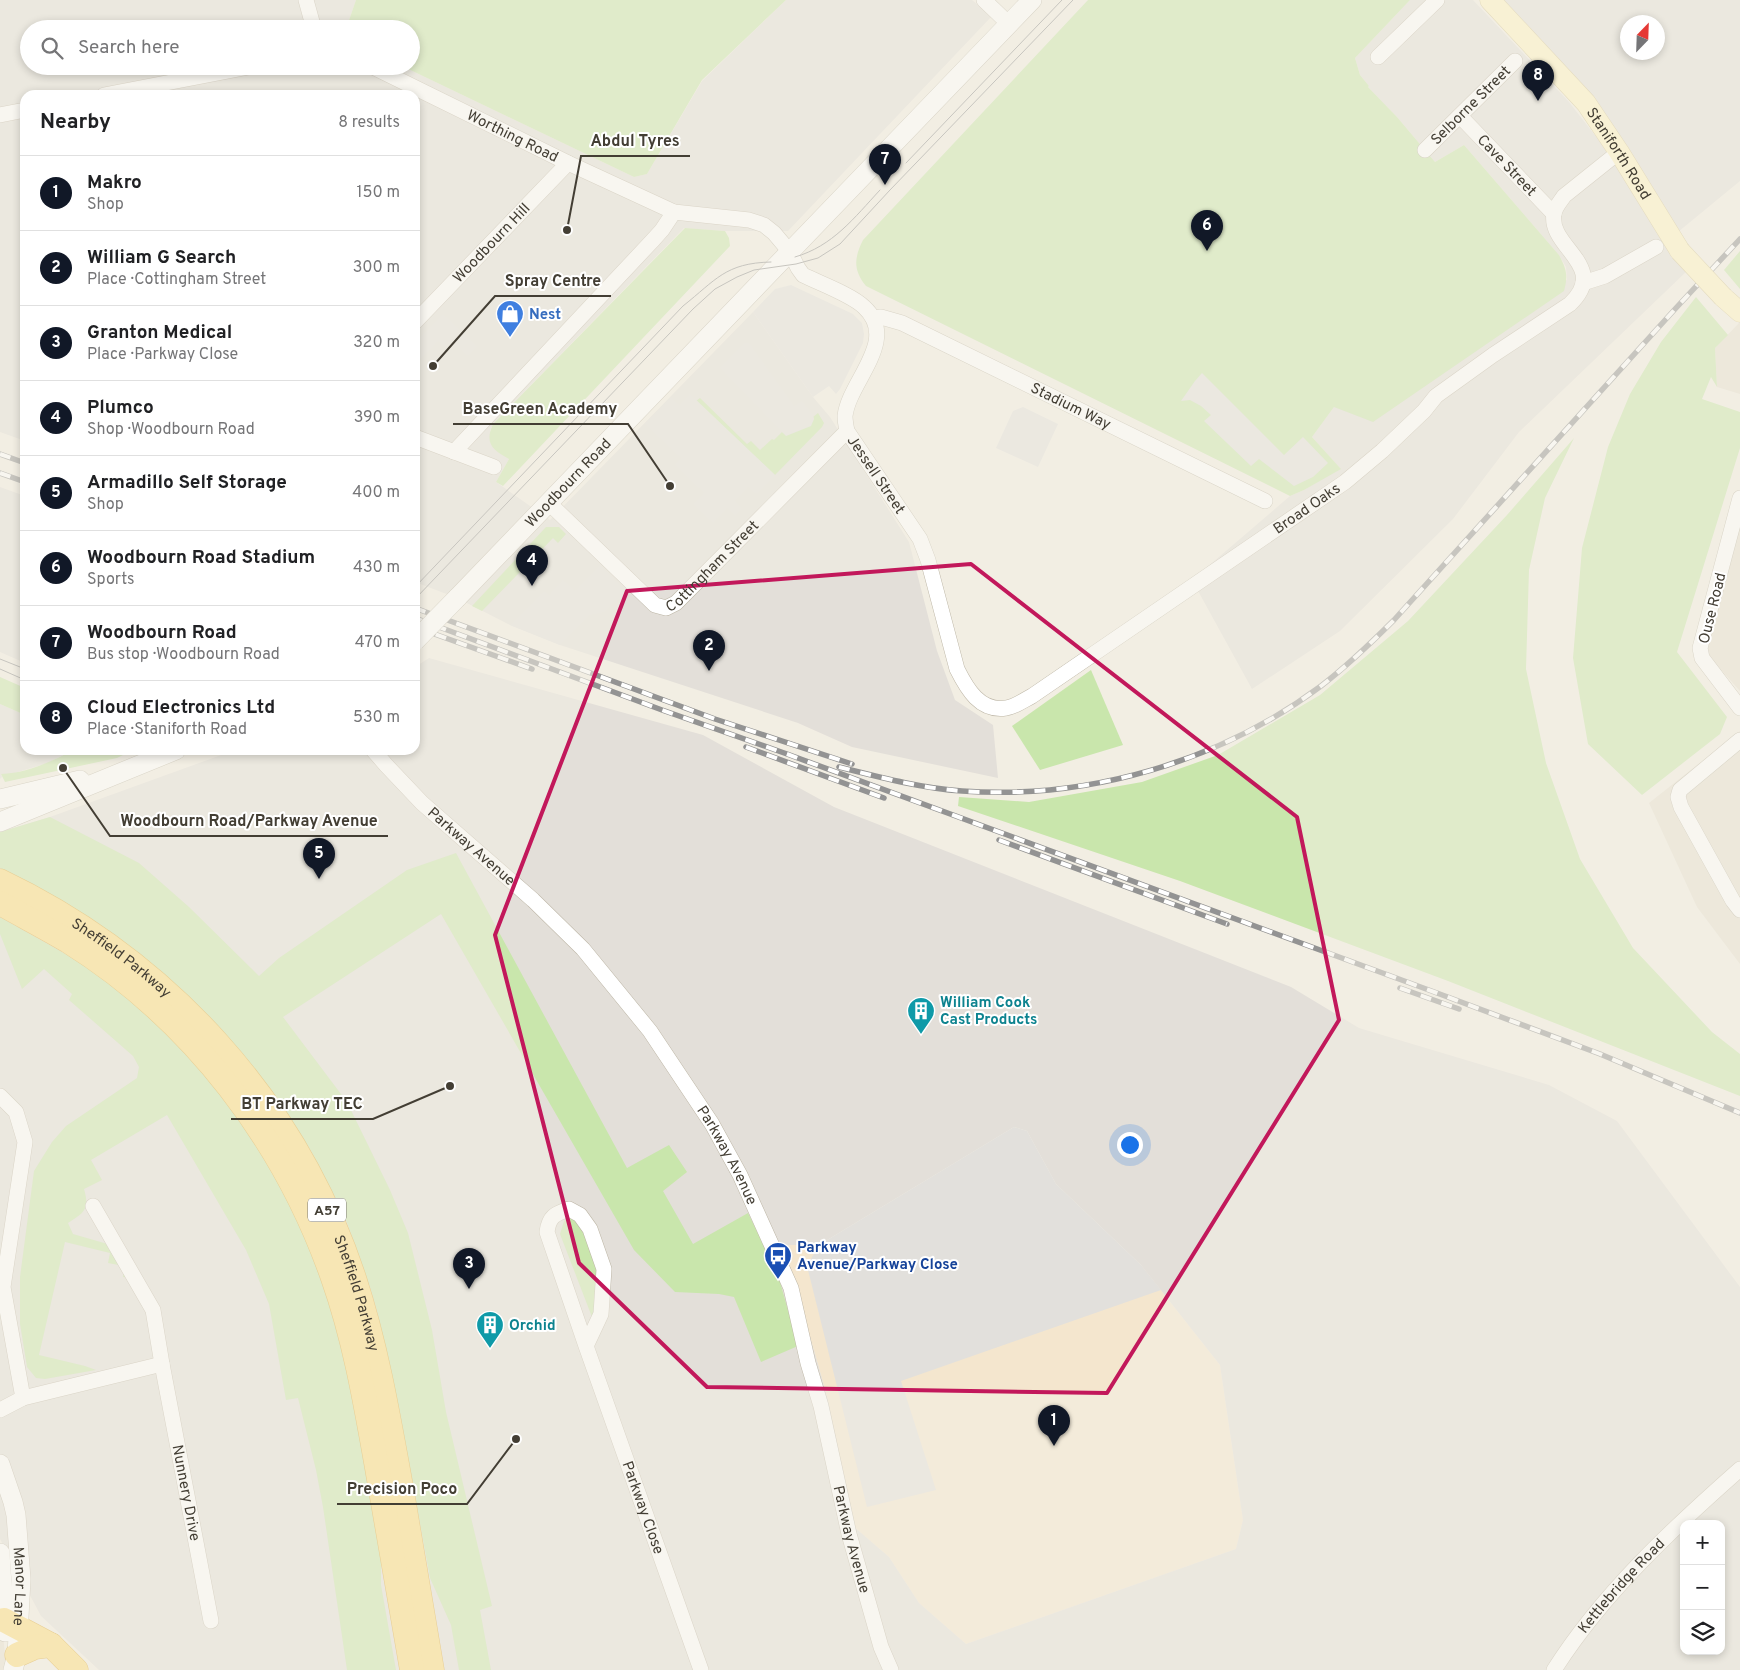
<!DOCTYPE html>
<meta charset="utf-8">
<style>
:root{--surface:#fff;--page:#f6f6f6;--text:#202124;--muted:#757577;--line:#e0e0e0;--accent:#111827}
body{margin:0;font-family:Overpass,sans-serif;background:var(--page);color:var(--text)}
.controls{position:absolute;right:15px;bottom:15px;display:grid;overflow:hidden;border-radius:10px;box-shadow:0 2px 8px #0003}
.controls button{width:45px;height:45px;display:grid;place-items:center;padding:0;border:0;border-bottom:1px solid var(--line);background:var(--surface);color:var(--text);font:25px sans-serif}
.compass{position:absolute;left:1620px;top:15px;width:45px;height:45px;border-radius:50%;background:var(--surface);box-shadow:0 2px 8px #0003;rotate:23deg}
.you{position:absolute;left:1129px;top:1144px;width:18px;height:18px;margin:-12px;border:4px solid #fff;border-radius:50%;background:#1a73e8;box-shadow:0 0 0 8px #1a73e833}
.badge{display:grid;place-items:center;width:32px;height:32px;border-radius:50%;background:var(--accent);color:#fff;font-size:16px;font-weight:700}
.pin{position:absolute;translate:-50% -41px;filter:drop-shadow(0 1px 2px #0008)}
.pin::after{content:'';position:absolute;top:26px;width:18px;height:15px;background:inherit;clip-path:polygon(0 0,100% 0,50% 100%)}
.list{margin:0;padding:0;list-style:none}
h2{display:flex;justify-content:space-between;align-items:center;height:65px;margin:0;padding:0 20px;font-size:21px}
h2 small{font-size:16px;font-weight:400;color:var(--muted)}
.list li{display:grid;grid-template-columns:32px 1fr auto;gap:15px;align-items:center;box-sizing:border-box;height:75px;padding:0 20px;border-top:1px solid var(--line)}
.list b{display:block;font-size:19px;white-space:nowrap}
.list p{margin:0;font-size:16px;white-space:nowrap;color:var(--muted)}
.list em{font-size:16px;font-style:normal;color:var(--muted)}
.icon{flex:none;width:28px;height:28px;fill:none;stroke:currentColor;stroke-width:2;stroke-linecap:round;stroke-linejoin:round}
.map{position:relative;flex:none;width:1740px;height:1670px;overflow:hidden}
.search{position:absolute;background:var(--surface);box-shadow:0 2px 8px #0003;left:20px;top:20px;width:400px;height:55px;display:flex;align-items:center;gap:12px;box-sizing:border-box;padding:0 18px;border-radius:28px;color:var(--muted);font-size:19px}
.panel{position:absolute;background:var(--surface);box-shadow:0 2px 8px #0003;left:20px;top:90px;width:400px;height:665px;border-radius:15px}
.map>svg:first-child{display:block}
</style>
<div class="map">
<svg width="1740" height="1670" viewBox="0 0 1740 1670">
<rect width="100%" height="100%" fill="#f2eee3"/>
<g fill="#e6e0d1">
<polygon points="1740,322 1740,394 1717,387 1715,348"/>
<polygon points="1740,498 1740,691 1705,652"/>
<polygon points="1740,731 1740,964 1697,907 1649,803"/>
<polygon points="0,1611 7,1670 0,1670"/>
</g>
<polygon fill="#f4e6ce" points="790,1245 819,1245 1141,1265 1220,1365 1243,1520 1236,1549 966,1644 919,1603 889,1557 853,1526 827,1396 794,1281 779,1247"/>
<g fill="#e3dfd9" fill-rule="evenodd">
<polygon points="0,0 356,0 346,29 29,29 29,66 402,66 634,177 647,174 702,81 786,0 972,0 992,16 788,231 725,231 684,228 493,424 490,431 509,459 496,482 550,520 753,312 813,397 830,417 909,542 937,651 955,700 993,725 998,778 852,747 798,723 560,645 510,625 457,598 415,582 415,95 25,95 25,441 0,432"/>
<polygon points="1410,0 1473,0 1569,102 1615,161 1687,271 1519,432 1453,519 1340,631 1252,689 1192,580 1290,496 1304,490 1340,468 1312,437 1334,407 1567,280 1566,267 1559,255 1464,145 1435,162 1397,117 1368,87 1369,86 1360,75 1355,58"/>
<path d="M1500,0H1740V181L1678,232ZM1628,22H1658V52H1628Z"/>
<polygon points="0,487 25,496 25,663 0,652"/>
<path d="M429,658L703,735L834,807L1291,987L1359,1028L1549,1085L1617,1121L1740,1287V1670H99L41,1616L0,1539V832L50,817L235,750H415V667ZM1014,1127L1027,1131L1056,1184L1141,1265L1220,1365L1243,1520L1236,1549L966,1644L919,1603L889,1557L853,1526L827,1396L794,1281L779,1247L790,1245H819ZM1684,1524H1721V1651H1684Z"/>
<polygon points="0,704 25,715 25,750 73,750 48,763 11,774 1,774 2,777 0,779"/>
</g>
<g fill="#c9e6ac">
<polygon points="356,0 786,0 702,80 647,174 634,177 402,66 411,66 411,29 346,29"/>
<path d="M1088,0H1410L1355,58L1360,75L1369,86L1368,87L1397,117L1435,162L1464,145L1559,255C1567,270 1568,276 1564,291L1373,422L1334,407L1312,437L1341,469L1304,490L1290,496L866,286C853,270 854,258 863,240Z"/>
<path d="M685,228L725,231L729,238L730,246L503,486L496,482L509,459C493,450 484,444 493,424Z"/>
<polygon points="1740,251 1740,289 1724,270"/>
<polygon points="1696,297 1728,335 1715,348 1717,387 1711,377 1702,399 1740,412 1740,448 1677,652 1727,717 1720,734 1642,795 1588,744 1573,658 1582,548 1608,447 1630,394 1661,342"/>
<polygon points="700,398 747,444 751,441 760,450 772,439 774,440 782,432 786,435 814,419 813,417 818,413 824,423 822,427 775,475 696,401"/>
<polygon points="1574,438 1545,498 1529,570 1526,669 1546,763 1580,859 1633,948 1712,1032 1740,1054 1740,1096 1448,981 1180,881 958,806 959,797 1029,802 1142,782 1218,755 1320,695 1408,621 1507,515"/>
<polygon points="546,527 559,527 566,534 558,543 553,538 482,611 472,606"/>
<polygon points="1091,670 1123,745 1040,770 1012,726"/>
<polygon points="0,677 25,688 25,715 0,704"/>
<path d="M73,750H133L117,758L5,782L1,774C27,773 51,762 73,750Z"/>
<polygon points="50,817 139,863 189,907 259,976 279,958 407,870 456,853 627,1168 669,1145 687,1172 663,1191 693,1244 748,1213 777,1271 798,1346 761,1362 734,1297 719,1294 675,1292 634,1250 441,914 283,1017 347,1102 390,1190 408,1233 432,1330 446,1412 492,1606 480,1610 491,1670 459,1670 451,1625 430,1578 400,1414 377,1311 370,1287 346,1220 311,1151 281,1104 256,1072 217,1027 183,991 153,965 96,923 69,905 0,868 0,832"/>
<path d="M0,917L115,982L177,1037L240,1109L278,1170L301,1213L335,1308L348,1354L377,1501L381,1542V1585L396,1670H347L323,1507L316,1470L298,1398L286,1400L269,1304L246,1250L167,1115L91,1160L102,1180L84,1189C90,1209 84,1213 68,1223L73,1234L111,1245L129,1278L123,1277L124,1266L108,1263L110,1253L65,1242L39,1355L85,1366L96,1370L45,1379L36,1378L27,1367L20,1324V1277L34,1171L52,1142L66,1126L137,1078L139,1067L133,1056L69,1000L72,994L44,969L22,989L0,934Z"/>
<polygon points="571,1215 580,1217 603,1272 597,1330 560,1234 564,1221"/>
</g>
<g fill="#e2e0dc">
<polygon points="791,285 853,314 862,323 864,334 863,343 840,389 836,394 829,386 813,397 753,312 775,289"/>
<polygon points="443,314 477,346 468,356 452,342 446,348 438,341 421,359 415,353 415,343"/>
<polygon points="744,343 749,343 794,406 802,401 813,415 814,419 811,426 786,436 720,368"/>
<polygon points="1202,373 1284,455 1303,437 1328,463 1313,477 1294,486 1259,459 1251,466 1204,421 1211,415 1201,406 1190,400 1181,401 1195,381"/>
<polygon points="690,394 775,475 757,493 755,493 748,487 735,501 742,508 735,516 727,508 713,523 693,504 704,493 675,465 681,458 645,424 671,397 679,405"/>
<polygon points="1023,407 1058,424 1038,467 996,448 1013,411"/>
<polygon points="600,565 628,593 613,603 605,612 590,615 560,645 510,625 544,591 549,595 563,580 575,591"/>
<polygon points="1014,1127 1027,1131 1056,1184 1141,1265 1161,1290 901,1381 936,1490 867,1507 807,1266 819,1245"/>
</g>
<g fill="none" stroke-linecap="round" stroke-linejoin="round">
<defs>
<g id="minor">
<polyline points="306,0 314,29"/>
<polyline points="984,0 1009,24"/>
<polyline points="1378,57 1437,0"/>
<path id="s1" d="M371,66L568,163L674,212L749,220L764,225L774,233L790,252L798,268L803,275C819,283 852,295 864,307C900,340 849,381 845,416C845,421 846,426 847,431L920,539L928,560L957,669C967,689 980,712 1006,708C1015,707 1024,700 1032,696L1345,482L1382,451L1424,411L1436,396L1493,355L1570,304C1610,266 1548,247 1554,214C1555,207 1560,202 1564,196L1619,152"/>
<polyline points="104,95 254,66"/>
<polyline points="0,115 25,110"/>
<path id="s2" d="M1460,116L1554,214"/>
<path id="s3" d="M1425,150L1515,61"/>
<polyline points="1583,283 1605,276 1656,247"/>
<path id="s4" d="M873,318L881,317L902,323L1265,501"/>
<path id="s5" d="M415,322L568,163"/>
<polyline points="415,437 494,467"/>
<polyline points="454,452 653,240 662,230 674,212"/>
<polyline points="1740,498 1700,648 1702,658 1740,708"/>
<path id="s6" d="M549,503L655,605L666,608L676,603L847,431"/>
<polyline points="1740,740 1680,790 1678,797 1681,807 1733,901 1740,910"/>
<path id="s7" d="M373,750L386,765L422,803L533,900L583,949L650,1031L712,1124L740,1175L791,1288L808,1363L821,1406L849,1534L881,1647L891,1670"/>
<polyline points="0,1096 16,1112 25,1142 3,1287 23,1398"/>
<path id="s8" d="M93,1206L153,1310L162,1364L211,1621"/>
<path id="s9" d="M586,1346L601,1314L604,1269L590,1229L580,1215L569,1209C555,1214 549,1216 547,1232L586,1346L701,1670"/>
<polyline points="0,1410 23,1398 162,1364"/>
<path id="s10" d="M1554,1670C1603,1593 1672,1529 1740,1469"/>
</g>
<g id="tertiary">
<path id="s11" d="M457,598L1032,0"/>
<polyline points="0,799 80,780"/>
<polyline points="0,822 176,750"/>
<path id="s12" d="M0,1464L13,1502L16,1515L21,1579L17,1655L13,1670"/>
<polyline points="0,1553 5,1632"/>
</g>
<g id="secondary">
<path id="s13" d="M1490,0L1586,103L1619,152L1680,251"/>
<polyline points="1723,297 1740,312"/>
</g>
<g id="trunk">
<path id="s14" d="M0,881C167,961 296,1102 354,1278C377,1348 389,1420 402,1492C412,1551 422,1611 432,1670"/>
<path d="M0,903C23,916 46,928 68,941C193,1019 285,1141 333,1278C354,1337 365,1400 376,1462C388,1531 400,1600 412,1670"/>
<polyline points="4,1620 51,1645"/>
<polyline points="17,1655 35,1647 51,1645 76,1670"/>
</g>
</defs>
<use href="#minor" stroke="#bdb6a6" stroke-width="16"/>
<use href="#tertiary" stroke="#bdb6a6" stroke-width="20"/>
<use href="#secondary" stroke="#d2c493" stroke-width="21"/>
<use href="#trunk" stroke="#dba734" stroke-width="25"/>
<use href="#minor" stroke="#fff" stroke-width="15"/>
<use href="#tertiary" stroke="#fff" stroke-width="19"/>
<use href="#secondary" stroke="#fef3c1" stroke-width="20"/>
<use href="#trunk" stroke="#fcdb7a" stroke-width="24"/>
<g stroke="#939393" stroke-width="1">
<polyline points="906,163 1062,0"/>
<path d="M795,257C833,246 854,218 880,190"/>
<path d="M415,587L683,306C716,280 725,263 771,262"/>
<polyline points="415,599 693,309 715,289 737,277 754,270 796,264 818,258 840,244 890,190 1073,0"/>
<polyline points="0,659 25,669"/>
<polyline points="0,669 25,680"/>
</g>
<defs>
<g id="rail">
<polyline points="0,454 25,463"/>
<polyline points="0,473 25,482"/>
<polyline points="415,608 715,719 852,764"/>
<polyline points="415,618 662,710 787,754 1437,993 1600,1054 1740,1113"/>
<polyline points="415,627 532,669"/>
<polyline points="746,747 884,798"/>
<path d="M839,767C879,777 920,788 962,791C1088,800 1219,762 1321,686C1347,666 1371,643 1394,620L1676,308L1740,239"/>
<polyline points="999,840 1227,924"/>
<polyline points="1400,988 1459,1009"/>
</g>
</defs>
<use href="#rail" stroke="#939393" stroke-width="5.5"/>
<use href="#rail" stroke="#fff" stroke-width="4" stroke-dasharray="11" stroke-linecap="butt"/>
<defs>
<polyline id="tertiary-bridge" points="415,641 457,598"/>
<polyline id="secondary-bridge" points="1680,251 1723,297"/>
</defs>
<use href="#tertiary-bridge" stroke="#bdb6a6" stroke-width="20" stroke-linecap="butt"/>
<use href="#secondary-bridge" stroke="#d2c493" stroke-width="21" stroke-linecap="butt"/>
<use href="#tertiary-bridge" stroke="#fff" stroke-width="19"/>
<use href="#secondary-bridge" stroke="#fef3c1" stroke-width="20"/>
</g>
<path d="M0 0H1740V1670H0ZM971,564L1297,817L1339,1020L1107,1393L707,1387L579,1263L495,935L627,591Z" fill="#f2eee3" fill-opacity=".55" fill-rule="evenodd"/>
<path fill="none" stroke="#c2185b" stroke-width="4" stroke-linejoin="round" d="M971,564L1297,817L1339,1020L1107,1393L707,1387L579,1263L495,935L627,591Z"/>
<defs>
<symbol id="shop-pin" viewBox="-11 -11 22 30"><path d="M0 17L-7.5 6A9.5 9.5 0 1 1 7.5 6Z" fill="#3f7fe0" stroke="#fff"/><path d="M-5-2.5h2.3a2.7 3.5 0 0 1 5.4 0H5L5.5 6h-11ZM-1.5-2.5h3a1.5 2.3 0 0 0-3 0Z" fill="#fff"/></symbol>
<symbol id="building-pin" viewBox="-11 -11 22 30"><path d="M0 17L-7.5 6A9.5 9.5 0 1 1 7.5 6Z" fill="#0f9aa8" stroke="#fff"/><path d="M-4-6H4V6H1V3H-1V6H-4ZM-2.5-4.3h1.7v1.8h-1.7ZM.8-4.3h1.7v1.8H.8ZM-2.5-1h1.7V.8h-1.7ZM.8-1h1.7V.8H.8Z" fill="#fff"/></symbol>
<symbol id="bus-pin" viewBox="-11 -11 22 30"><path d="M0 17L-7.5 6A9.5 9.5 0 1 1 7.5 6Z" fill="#1a4fb4" stroke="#fff"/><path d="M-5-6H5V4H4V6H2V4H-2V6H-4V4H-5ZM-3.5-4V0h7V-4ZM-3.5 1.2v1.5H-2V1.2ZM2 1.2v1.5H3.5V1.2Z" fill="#fff"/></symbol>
</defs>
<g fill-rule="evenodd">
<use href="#shop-pin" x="494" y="298" width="32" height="43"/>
<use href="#building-pin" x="905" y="995" width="32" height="43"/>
<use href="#bus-pin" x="762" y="1240" width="32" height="43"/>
<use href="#building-pin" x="474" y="1309" width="32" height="43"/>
</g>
<g text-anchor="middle" stroke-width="4" stroke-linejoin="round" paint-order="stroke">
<rect fill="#fff" stroke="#7b7871" stroke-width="1" x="308" y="1198.5" width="38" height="23" rx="4"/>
<g font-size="14" font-weight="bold" fill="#433e34">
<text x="327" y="1215">A57</text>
</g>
<g font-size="15" fill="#433e34" stroke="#fff">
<text dy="5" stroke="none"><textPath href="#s3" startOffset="64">Selborne Street</textPath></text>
<text dy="5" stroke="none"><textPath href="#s1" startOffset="158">Worthing Road</textPath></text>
<text dy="5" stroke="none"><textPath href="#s13" startOffset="201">Staniforth Road</textPath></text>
<text dy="5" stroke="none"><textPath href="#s2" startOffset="68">Cave Street</textPath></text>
<text dy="5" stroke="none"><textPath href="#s5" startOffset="110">Woodbourn Hill</textPath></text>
<text dy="5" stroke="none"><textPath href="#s4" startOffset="218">Stadium Way</textPath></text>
<text dy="5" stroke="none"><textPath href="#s1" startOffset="748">Jessell Street</textPath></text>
<text dy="5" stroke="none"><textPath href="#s11" startOffset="160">Woodbourn Road</textPath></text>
<text dy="5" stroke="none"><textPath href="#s1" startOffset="1390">Broad Oaks</textPath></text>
<text dy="5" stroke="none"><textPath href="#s6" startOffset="221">Cottingham Street</textPath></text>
<text transform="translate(1712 608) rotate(-76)" y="5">Ouse Road</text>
<text dy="5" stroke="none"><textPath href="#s7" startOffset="138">Parkway Avenue</textPath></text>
<text dy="5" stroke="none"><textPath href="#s14" startOffset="144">Sheffield Parkway</textPath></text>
<text dy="5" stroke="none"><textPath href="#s7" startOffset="542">Parkway Avenue</textPath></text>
<text dy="5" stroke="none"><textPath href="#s14" startOffset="562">Sheffield Parkway</textPath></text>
<text dy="5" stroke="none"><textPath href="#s8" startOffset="306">Nunnery Drive</textPath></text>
<text dy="5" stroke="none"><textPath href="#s9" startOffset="479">Parkway Close</textPath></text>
<text dy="5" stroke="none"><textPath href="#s7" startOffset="948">Parkway Avenue</textPath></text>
<text dy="5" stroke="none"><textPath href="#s12" startOffset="125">Manor Lane</textPath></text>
<text dy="5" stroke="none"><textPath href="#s10" startOffset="108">Kettlebridge Road</textPath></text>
</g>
<g font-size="15" font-weight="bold" fill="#366cbe" stroke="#fff" text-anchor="start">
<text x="529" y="319">Nest</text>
</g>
<g font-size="15" font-weight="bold" fill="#0d838f" stroke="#fff" text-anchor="start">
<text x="940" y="1007">William Cook<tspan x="940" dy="17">Cast Products</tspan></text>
<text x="509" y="1330">Orchid</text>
</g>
<g font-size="15" font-weight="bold" fill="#164399" stroke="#fff" text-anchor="start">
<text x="797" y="1252">Parkway<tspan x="797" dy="17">Avenue/Parkway Close</tspan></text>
</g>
</g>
<path fill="none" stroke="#433e34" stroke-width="2" d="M567 230L581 156H690M433 366L495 296H611M670 486L628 424H453M63 768L110 836H388M450 1086L373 1119H231M516 1439L467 1504H337"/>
<g fill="#433e34" stroke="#fff" stroke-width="2">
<circle cx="567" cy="230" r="5"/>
<circle cx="433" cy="366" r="5"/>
<circle cx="670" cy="486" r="5"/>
<circle cx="63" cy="768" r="5"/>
<circle cx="450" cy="1086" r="5"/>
<circle cx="516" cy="1439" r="5"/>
</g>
<g font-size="16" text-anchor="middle" font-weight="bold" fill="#433e34" stroke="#fff" stroke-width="4" stroke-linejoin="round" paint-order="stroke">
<text x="635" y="146">Abdul Tyres</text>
<text x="553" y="286">Spray Centre</text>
<text x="540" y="414">BaseGreen Academy</text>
<text x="249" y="826">Woodbourn Road/Parkway Avenue</text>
<text x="302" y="1109">BT Parkway TEC</text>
<text x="402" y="1494">Precision Poco</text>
</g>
</svg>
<div class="controls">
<button>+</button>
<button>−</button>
<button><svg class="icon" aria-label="layers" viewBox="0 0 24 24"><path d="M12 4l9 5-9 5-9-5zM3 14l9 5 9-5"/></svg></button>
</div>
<svg class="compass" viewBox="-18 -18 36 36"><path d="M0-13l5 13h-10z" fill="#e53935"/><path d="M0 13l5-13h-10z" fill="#757577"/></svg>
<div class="you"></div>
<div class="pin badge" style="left:1054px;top:1446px">1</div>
<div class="pin badge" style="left:709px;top:671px">2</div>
<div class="pin badge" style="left:469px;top:1289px">3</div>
<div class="pin badge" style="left:532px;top:586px">4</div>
<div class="pin badge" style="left:319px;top:879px">5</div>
<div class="pin badge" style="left:1207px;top:251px">6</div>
<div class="pin badge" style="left:885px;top:185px">7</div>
<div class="pin badge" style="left:1538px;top:101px">8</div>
<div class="search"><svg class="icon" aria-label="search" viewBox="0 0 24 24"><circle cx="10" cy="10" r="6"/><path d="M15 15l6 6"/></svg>Search here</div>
<section class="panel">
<h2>Nearby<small>8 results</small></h2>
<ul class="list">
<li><span class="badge">1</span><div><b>Makro</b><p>Shop</p></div><em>150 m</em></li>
<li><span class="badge">2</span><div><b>William G Search</b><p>Place · Cottingham Street</p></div><em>300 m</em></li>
<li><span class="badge">3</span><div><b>Granton Medical</b><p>Place · Parkway Close</p></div><em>320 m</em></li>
<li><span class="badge">4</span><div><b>Plumco</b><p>Shop · Woodbourn Road</p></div><em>390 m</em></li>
<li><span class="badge">5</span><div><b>Armadillo Self Storage</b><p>Shop</p></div><em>400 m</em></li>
<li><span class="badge">6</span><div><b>Woodbourn Road Stadium</b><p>Sports</p></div><em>430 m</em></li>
<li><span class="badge">7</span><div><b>Woodbourn Road</b><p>Bus stop · Woodbourn Road</p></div><em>470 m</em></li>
<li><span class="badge">8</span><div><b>Cloud Electronics Ltd</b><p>Place · Staniforth Road</p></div><em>530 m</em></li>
</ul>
</section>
</div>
